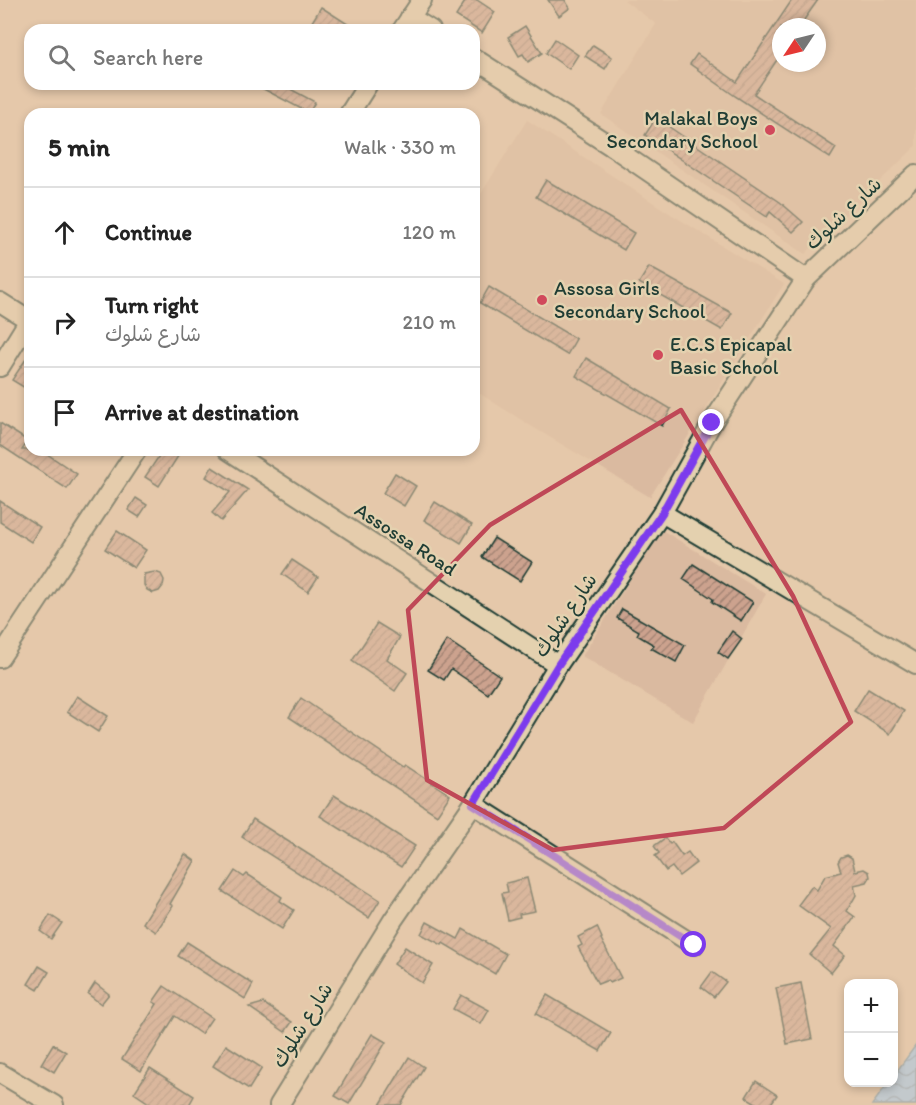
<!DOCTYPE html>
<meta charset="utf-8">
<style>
:root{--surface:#fff;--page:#f2f2f2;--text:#222;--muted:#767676;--line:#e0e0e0}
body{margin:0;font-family:Itim,"Playpen Sans Arabic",sans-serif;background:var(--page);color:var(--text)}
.controls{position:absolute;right:18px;bottom:18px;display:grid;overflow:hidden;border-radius:12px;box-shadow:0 3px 9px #0003}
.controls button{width:54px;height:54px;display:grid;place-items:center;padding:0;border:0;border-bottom:2px solid var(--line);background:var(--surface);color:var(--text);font:30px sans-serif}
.compass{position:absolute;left:772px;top:18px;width:54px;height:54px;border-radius:50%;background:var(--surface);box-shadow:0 3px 9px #0003;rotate:235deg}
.stop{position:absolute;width:18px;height:18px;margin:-14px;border:4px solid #7c3aed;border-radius:50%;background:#fff}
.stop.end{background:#7c3aed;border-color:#fff;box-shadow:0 2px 6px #0008}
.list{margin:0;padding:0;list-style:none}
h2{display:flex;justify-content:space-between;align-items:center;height:78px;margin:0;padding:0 24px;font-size:26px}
h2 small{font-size:20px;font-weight:400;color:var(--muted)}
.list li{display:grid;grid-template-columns:39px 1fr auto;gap:18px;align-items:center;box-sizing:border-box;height:90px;padding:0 24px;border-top:2px solid var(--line)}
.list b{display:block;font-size:22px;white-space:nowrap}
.list p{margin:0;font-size:20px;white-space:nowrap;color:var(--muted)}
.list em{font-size:20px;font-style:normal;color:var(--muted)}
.icon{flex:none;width:33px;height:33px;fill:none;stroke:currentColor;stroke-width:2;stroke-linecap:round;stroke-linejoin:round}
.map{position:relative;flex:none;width:916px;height:1105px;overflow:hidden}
.search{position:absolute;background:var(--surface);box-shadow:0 3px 9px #0003;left:24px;top:24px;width:456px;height:66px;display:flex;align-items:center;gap:15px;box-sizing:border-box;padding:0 21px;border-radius:18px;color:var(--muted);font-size:22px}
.panel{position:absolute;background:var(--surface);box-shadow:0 3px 9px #0003;left:24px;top:108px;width:456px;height:348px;border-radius:18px}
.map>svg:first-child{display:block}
</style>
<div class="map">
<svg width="916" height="1105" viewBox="0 0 916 1105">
<defs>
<pattern id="water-waves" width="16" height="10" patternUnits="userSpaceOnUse" patternTransform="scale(1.5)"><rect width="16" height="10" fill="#99c9f5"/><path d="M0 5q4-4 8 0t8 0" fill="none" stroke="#7ca4c7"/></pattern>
<pattern id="building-hatch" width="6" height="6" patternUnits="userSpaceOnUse" patternTransform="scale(1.5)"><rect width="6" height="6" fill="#cca28e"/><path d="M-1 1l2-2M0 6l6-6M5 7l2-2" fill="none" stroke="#a58575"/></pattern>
</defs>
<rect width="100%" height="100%" fill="#e5c8aa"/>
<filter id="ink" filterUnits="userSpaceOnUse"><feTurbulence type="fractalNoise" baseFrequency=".0167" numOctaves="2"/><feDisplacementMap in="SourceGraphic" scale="12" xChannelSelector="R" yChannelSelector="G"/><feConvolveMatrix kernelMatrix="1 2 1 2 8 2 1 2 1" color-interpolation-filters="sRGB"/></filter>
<g filter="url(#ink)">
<g fill="#dabaa0" fill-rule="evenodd">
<path d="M624,0H916V146L805,254L601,114L656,24ZM781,27H817V63H781Z"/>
<polygon points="527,120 666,211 784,284 650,497 531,426 474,390 474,205"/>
<polygon points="662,530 766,594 693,722 582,656"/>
</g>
<polygon fill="url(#water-waves)" stroke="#6891a8" stroke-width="1.5" points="916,1045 916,1105 872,1105 888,1083 894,1082 894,1075"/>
<g fill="url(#building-hatch)" stroke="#1f3d34" stroke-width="1.5">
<polygon points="466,0 477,0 495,12 482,33 456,16"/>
<polygon points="548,0 565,0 570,8 559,16"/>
<polygon points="792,0 818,0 799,27 781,27 781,54 754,94 836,148 830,158 735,96 690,64 697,54 737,82"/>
<polygon points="321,7 357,30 307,30"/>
<polygon points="525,26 542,53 528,62 523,54 519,56 508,37"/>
<polygon points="555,39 578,55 569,69 546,53"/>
<polygon points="593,45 612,57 605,69 585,56"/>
<polygon points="254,84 281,84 315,102 309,113"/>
<polygon points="656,118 780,202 803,222 793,232 770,212 767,217 645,135"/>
<polygon points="546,180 634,233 624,250 536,197"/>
<polygon points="649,267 732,313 722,330 639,283"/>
<polygon points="489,287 576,339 567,355 480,303"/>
<polygon points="30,353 30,391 12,380"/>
<polygon points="586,358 671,409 662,426 576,376"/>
<polygon points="0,423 28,441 22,450 41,450 77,474 67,489 0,445"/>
<polygon points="163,450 182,450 159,486 145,477"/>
<polygon points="212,467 248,490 221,521 212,513 230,492 206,477"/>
<polygon points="395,473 416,486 404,506 383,493"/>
<polygon points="136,498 147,505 139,517 128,510"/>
<polygon points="0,501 40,527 31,542 0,522"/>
<polygon points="435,502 472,525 461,543 424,520"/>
<polygon points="117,531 146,550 134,568 105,549"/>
<polygon points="494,538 532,562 520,581 482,557"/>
<polygon points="292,560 318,577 308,592 282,574"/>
<polygon points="693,564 753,602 741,621 712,602 713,599 683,579"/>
<polygon points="155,572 161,574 164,580 163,586 159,591 153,593 147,590 144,585 144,574"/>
<polygon points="622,609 685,645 676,662 651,648 654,645 637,635 639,631 617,618"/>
<polygon points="377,623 400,637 387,659 407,673 395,691 352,661"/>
<polygon points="732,631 742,639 728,659 718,652"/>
<polygon points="447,640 500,676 488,694 451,669 444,680 428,670"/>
<polygon points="868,689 904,711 890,734 854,711"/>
<polygon points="77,696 108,716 98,732 67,712"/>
<polygon points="301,698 403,767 405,765 450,795 437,815 289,717"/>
<polygon points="334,795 415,846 401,867 320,816"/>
<polygon points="253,819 380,900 369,918 242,837"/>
<polygon points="665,838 670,844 672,842 682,856 688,852 696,863 679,876 672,867 666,871 655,856 659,853 654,846"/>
<polygon points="185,854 195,861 170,904 173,906 156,932 143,923"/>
<polygon points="847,855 852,858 855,871 864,869 869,872 870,877 867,882 854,885 856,895 847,911 855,917 834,946 845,955 831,973 810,955 831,929 798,905 812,886 817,890 825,876 841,872 838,862 841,857"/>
<polygon points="235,871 244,877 247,874 282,897 280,901 294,910 282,929 222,891"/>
<polygon points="527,878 535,911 519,914 520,917 508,920 502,893 508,892 506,883"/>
<polygon points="50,915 62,923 51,939 40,931"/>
<polygon points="427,922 458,939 463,929 506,954 495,974 443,943 442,945 421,934"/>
<polygon points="597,927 602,938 601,939 621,978 610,983 608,980 598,984 578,947 582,945 578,937"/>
<polygon points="187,942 253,984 245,999 178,956"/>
<polygon points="405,947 433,965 422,983 394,964"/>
<polygon points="39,966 49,972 38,990 28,984"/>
<polygon points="712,972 726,982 714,997 701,987"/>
<polygon points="95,983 109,994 101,1004 88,994"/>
<polygon points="801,983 812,1039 787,1044 776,988"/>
<polygon points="164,986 212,1018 201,1034 175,1016 141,1071 122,1059 157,1004 153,1002"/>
<polygon points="461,995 489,1010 481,1024 453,1009"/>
<polygon points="547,995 611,1033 600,1051 536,1014"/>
<polygon points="263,1003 292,1022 285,1032 249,1007"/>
<polygon points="372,1034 386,1042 349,1104 335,1096"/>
<polygon points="53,1044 66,1052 54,1072 41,1064"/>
<polygon points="226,1045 262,1068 249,1089 213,1066"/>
<polygon points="409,1057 424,1067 401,1105 380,1105"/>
<polygon points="150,1068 194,1096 189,1105 152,1105 134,1093"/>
<polygon points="756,1081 777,1095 770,1105 759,1105 746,1097"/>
</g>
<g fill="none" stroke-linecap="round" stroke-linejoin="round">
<defs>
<g id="minor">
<polyline points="410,17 431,30"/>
<polyline points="402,30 422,0"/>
<polyline points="474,58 614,148 806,279"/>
<polyline points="349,114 368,84"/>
<polyline points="0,302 30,321"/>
<polyline points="0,367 29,320"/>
<polyline points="228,450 558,665"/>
<polyline points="662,513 916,664"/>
<polyline points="0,658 137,450"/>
<polyline points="473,804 694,945"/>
<polyline points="0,1073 54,1105"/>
<polyline points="279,1105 393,920 473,804 558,665 662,513 712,423 806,279 916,174"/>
</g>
</defs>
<use href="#minor" stroke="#1f3d34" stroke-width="22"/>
<use href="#minor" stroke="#e4d1af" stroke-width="18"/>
</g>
</g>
<g fill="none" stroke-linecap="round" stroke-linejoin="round" filter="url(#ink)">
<polyline stroke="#7c3aed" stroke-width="8" points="694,945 473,804 558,665 662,513 712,423"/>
</g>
<path d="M0 0H916V1105H0ZM681,410L793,596L851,722L724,828L553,850L427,780L408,610L490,525Z" fill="#e5c8aa" fill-opacity=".55" fill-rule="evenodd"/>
<path fill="none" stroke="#bf4857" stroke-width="4.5" stroke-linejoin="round" d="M681,410L793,596L851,722L724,828L553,850L427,780L408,610L490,525Z"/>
<g fill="#d1495b" stroke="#e4d1af" stroke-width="2">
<circle cx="770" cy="130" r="6"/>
<circle cx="542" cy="300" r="6"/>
<circle cx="658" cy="355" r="6"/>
</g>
<g text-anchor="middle" stroke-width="5" stroke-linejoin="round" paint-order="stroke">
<g font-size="20" fill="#1f3d34" stroke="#e4d1af" text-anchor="start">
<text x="758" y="125" text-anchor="end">Malakal Boys<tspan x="758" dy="23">Secondary School</tspan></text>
<text x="554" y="295">Assosa Girls<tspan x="554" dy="23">Secondary School</tspan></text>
<text x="670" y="351">E.C.S Epicapal<tspan x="670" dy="23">Basic School</tspan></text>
</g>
<g font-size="20" fill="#1f3d34" stroke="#e4d1af">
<text transform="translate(843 213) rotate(-43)" y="7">شارع شلوك</text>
<text transform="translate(406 539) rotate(33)" y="7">Assossa Road</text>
<text transform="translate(565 615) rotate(-56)" y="7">شارع شلوك</text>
<text transform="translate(302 1025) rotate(-58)" y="7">شارع شلوك</text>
</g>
</g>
</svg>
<div class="controls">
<button>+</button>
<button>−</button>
</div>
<svg class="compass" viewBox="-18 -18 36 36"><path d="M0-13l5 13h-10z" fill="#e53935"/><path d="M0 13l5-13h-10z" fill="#767676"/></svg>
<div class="stop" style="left:694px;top:945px"></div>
<div class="stop end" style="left:712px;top:423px"></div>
<div class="search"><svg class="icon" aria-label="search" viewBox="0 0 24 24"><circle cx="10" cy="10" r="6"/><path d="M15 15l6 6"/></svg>Search here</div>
<section class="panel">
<h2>5 min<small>Walk · 330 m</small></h2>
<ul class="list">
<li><svg class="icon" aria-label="ahead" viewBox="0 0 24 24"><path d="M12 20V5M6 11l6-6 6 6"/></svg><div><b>Continue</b></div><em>120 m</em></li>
<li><svg class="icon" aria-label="right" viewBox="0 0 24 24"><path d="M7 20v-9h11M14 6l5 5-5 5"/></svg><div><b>Turn right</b><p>شارع شلوك</p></div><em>210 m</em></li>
<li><svg class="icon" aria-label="arrive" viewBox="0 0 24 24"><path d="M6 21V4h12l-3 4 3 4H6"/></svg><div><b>Arrive at destination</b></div></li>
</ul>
</section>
</div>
